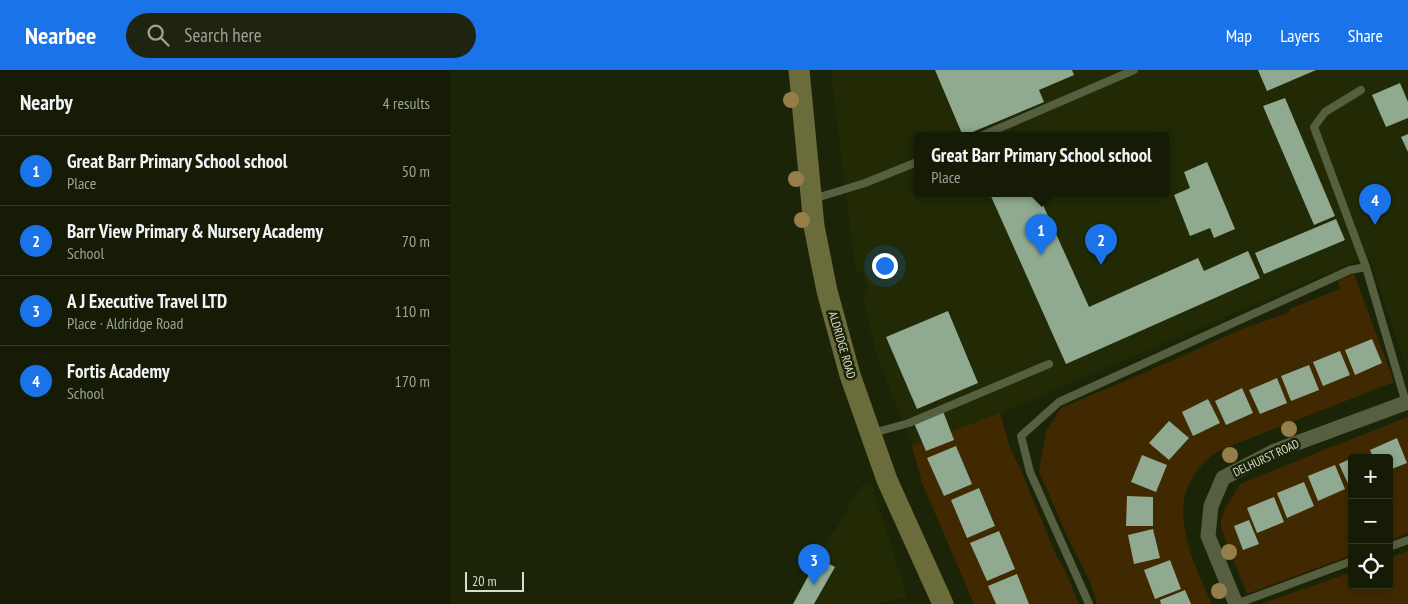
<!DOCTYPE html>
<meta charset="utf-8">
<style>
:root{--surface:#151b05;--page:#1e240f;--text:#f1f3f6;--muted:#9da19a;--line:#343927;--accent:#1a73e8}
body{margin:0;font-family:"PT Sans Narrow",sans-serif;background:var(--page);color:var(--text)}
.controls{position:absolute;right:15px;bottom:15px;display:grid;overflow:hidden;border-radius:5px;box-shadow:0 2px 8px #0003}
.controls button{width:45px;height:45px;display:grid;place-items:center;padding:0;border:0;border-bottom:1px solid var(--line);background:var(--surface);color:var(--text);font:25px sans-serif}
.scale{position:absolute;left:15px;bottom:12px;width:59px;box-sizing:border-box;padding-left:5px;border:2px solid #d7ddcc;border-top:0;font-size:14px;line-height:18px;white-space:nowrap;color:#d7ddcc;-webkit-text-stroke:4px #1c2407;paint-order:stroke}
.you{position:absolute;left:434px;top:195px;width:18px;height:18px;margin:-12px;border:4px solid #fff;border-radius:50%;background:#1a73e8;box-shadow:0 0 0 8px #1a73e833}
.badge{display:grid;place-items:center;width:32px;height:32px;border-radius:50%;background:var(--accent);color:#fff;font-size:16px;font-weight:700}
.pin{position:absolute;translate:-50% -41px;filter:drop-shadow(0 1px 2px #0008)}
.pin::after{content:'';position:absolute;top:26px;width:18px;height:15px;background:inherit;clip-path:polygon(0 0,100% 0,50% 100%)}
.popup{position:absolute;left:464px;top:62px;width:255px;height:65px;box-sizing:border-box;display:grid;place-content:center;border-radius:5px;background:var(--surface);filter:drop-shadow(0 1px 4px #0005);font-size:16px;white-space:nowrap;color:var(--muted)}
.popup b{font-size:19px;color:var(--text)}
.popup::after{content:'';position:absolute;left:50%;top:100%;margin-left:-10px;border:10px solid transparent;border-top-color:var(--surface)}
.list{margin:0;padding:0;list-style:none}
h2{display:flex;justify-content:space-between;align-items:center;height:65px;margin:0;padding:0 20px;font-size:21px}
h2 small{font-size:16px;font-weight:400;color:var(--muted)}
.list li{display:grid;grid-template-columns:32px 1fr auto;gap:15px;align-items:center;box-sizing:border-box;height:70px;padding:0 20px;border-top:1px solid var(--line)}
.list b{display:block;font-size:19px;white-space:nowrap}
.list p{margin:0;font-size:16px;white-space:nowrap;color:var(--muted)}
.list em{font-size:16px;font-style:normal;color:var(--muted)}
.icon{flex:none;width:28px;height:28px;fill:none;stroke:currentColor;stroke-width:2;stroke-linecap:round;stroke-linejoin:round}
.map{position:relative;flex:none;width:958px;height:534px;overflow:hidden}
header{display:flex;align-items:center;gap:30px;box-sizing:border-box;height:70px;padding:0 25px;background:var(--accent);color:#fff}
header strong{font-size:24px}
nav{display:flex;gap:28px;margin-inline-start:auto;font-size:18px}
.search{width:350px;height:45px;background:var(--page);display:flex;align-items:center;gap:12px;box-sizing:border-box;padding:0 18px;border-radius:28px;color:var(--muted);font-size:19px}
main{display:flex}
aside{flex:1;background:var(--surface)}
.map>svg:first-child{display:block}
</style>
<header>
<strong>Nearbee</strong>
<div class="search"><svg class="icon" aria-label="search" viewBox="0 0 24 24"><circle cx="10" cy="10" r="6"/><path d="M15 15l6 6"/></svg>Search here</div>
<nav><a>Map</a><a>Layers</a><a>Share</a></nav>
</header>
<main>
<aside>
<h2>Nearby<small>4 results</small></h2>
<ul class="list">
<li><span class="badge">1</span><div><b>Great Barr Primary School school</b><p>Place</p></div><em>50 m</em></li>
<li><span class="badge">2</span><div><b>Barr View Primary &amp; Nursery Academy</b><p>School</p></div><em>70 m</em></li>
<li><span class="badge">3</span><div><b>A J Executive Travel LTD</b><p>Place · Aldridge Road</p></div><em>110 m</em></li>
<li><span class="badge">4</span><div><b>Fortis Academy</b><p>School</p></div><em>170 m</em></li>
</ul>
</aside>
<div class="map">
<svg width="958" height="534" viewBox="0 0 958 534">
<rect width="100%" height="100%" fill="#1c2407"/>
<g fill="#212a05" fill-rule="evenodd">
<path d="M381,0H958V302L919,187L907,191L550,343L462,376L426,283L412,225L418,217L413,204L405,199ZM467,66H715V124H467Z"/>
<polygon points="412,415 422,415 457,527 423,534 344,534 368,488"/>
</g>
<g fill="#402901">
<path d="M904,204L944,312L770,380C708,420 738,481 762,534H647L640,512L616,464L589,401L596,361L611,338L694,303L792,259L840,242L839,239L890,219L888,210Z"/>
<polygon points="550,343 560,378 571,400 606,485 617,505 629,534 524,534 472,413 462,376"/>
<polygon points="958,347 958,463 939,471 939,388 902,388 902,485 797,524 771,458 771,452 774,441 790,414 881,377"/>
<polygon points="958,481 958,534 811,534 902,502 902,515 939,515 939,488"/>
</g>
<g fill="#8faa90">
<polygon points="485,0 622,0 624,5 589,20 594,32 513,66"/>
<polygon points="808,0 866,0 817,21"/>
<polygon points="950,13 958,32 958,48 936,57 922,25"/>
<polygon points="835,28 885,146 864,155 813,36"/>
<polygon points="958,64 958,82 951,67"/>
<polygon points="757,92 785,159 764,168 760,158 740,166 724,125 740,118 734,102"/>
<polygon points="540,124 595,124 589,126 639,237 748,188 754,201 798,181 810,208 616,294"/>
<polygon points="886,149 895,170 814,204 805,183"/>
<polygon points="498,241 528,313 467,339 436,267"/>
<polygon points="922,269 932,293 905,305 895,280"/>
<polygon points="890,281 900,305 873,316 863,292"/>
<polygon points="859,295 869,320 841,331 831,306"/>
<polygon points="827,308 837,333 810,344 799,320"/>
<polygon points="792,318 803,343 776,355 765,331"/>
<polygon points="758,329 770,353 743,366 732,342"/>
<polygon points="493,341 504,370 476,381 464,353"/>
<polygon points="719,351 739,368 719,390 699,373"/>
<polygon points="947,368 957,393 939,400 939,388 923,388 920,380"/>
<polygon points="506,376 522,414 494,426 477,388"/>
<polygon points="692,385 717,395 706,422 681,412"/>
<polygon points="902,388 902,417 900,418 889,394"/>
<polygon points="885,395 895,419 868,431 858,406"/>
<polygon points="854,412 864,436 837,448 827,423"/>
<polygon points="529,418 545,456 517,468 501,430"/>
<polygon points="677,426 703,427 703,456 676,456"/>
<polygon points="824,427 834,452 807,463 797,438"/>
<polygon points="799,450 809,474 793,480 784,456"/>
<polygon points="703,459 710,488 684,494 678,465"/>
<polygon points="549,461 565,499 537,511 520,473"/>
<polygon points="368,488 385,497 364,534 343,534"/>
<polygon points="720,490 731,519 705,529 694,500"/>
<polygon points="567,504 579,534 546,534 538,516"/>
<polygon points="735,520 741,534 711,534 710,530"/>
</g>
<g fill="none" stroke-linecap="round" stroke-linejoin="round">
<g stroke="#566041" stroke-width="8">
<polyline points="911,20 875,42 864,57 916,197 956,333"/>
<polyline points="531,66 684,0"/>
<polyline points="363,129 415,113 467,92"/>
<polyline points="423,363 459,353 599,294"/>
<polyline points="939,477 958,470"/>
<polyline points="639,534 580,402 571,366 609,332 900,200 916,197"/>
<polyline points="786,534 902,491"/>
</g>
<polyline stroke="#566041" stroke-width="15" points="786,534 758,466 761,436 773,408 825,381 958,332"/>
<polyline stroke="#6a6c3c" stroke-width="21" points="349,0 364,156 377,221 400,305 437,410 493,534"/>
</g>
<g fill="#957e4a">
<circle cx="341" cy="30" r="8"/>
<circle cx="346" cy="109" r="8"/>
<circle cx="352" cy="150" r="8"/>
<circle cx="839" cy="359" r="8"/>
<circle cx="780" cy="385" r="8"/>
<circle cx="779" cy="482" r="8"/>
<circle cx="769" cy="521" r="8"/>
</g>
<g text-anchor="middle" stroke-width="5" stroke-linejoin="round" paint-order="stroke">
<g font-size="12" fill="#d7ddcc" stroke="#1c2407">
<text transform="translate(392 275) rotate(74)" y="4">ALDRIDGE ROAD</text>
<text transform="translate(816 388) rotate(-25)" y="4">DELHURST ROAD</text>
</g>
</g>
</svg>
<div class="controls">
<button>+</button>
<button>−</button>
<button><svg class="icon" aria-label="locate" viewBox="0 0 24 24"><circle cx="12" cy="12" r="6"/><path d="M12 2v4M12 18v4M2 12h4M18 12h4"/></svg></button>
</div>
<div class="scale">20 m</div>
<div class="you"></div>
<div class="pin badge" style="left:591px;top:185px">1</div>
<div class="popup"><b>Great Barr Primary School school</b>Place</div>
<div class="pin badge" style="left:651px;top:195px">2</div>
<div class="pin badge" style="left:364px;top:515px">3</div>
<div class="pin badge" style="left:925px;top:155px">4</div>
</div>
</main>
